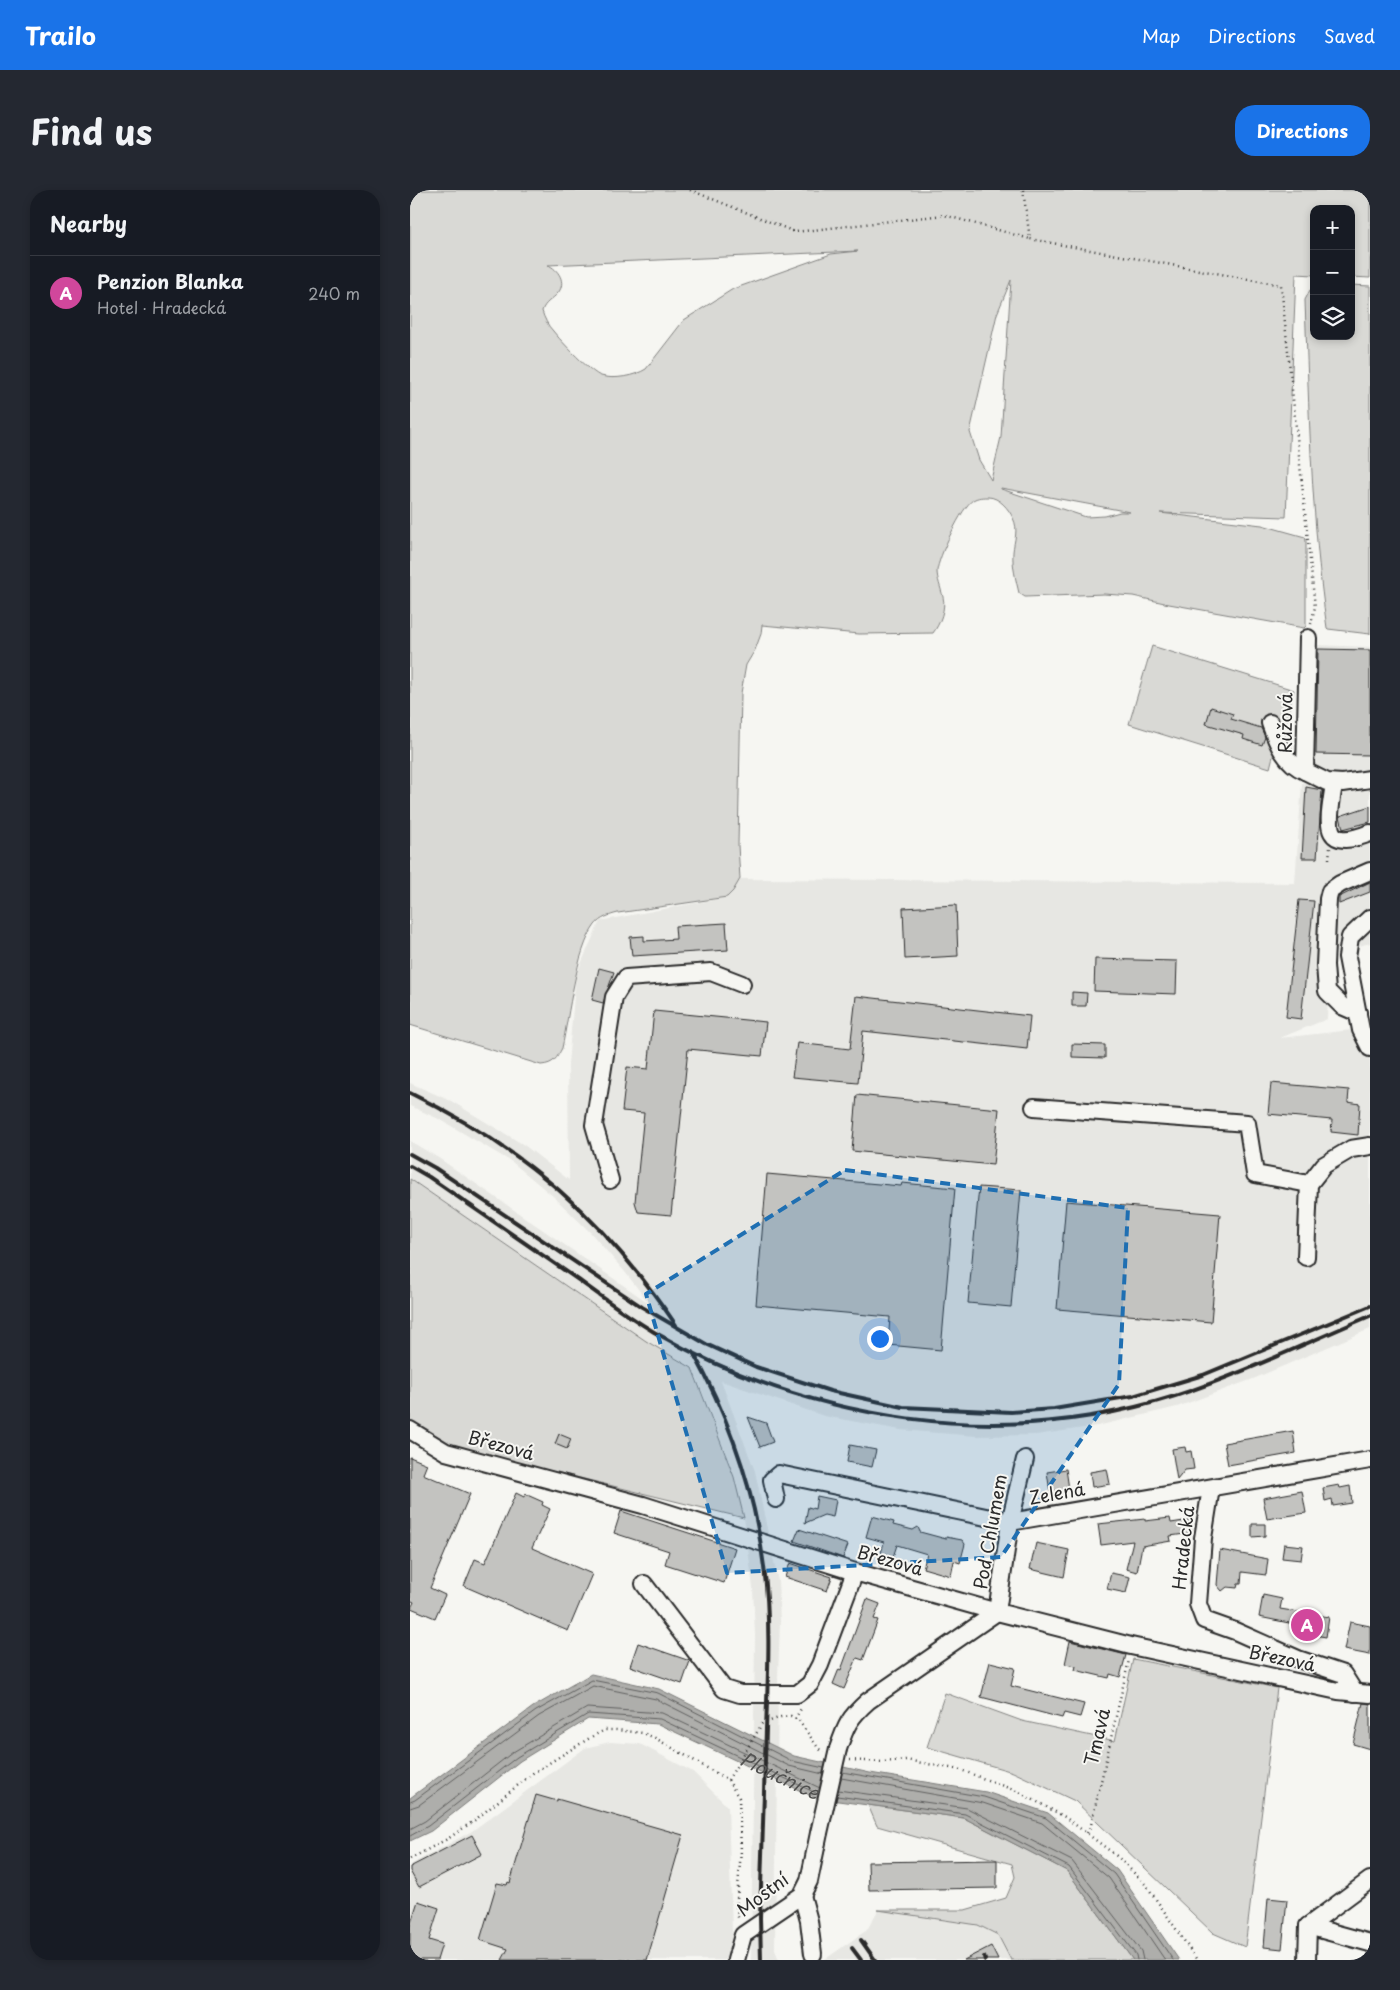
<!DOCTYPE html>
<meta charset="utf-8">
<style>
:root{--surface:#171b24;--page:#242831;--text:#f1f3f6;--muted:#9ea1a6;--line:#363941;--accent:#1a73e8}
body{margin:0;font-family:"Playpen Sans",sans-serif;background:var(--page);color:var(--text)}
.controls{position:absolute;right:15px;top:15px;display:grid;overflow:hidden;border-radius:10px;box-shadow:0 2px 8px #0003}
.controls button{width:45px;height:45px;display:grid;place-items:center;padding:0;border:0;border-bottom:1px solid var(--line);background:var(--surface);color:var(--text);font:25px sans-serif}
.you{position:absolute;left:469px;top:1148px;width:18px;height:18px;margin:-12px;border:4px solid #fff;border-radius:50%;background:#1a73e8;box-shadow:0 0 0 8px #1a73e833}
.badge{display:grid;place-items:center;width:32px;height:32px;border-radius:50%;background:var(--accent);color:#fff;font-size:16px;font-weight:700}
.pin{position:absolute;translate:-50% -50%;border:2px solid #fff;box-shadow:0 1px 5px #0006}
.list{margin:0;padding:0;list-style:none}
h2{display:flex;justify-content:space-between;align-items:center;height:65px;margin:0;padding:0 20px;font-size:21px}
h2 small{font-size:16px;font-weight:400;color:var(--muted)}
.list li{display:grid;grid-template-columns:32px 1fr auto;gap:15px;align-items:center;box-sizing:border-box;height:75px;padding:0 20px;border-top:1px solid var(--line)}
.list b{display:block;font-size:19px;white-space:nowrap}
.list p{margin:0;font-size:16px;white-space:nowrap;color:var(--muted)}
.list em{font-size:16px;font-style:normal;color:var(--muted)}
.icon{flex:none;width:28px;height:28px;fill:none;stroke:currentColor;stroke-width:2;stroke-linecap:round;stroke-linejoin:round}
.map{position:relative;flex:none;width:960px;height:1770px;overflow:hidden;border-radius:20px}
header{display:flex;align-items:center;gap:30px;box-sizing:border-box;height:70px;padding:0 25px;background:var(--accent);color:#fff}
header strong{font-size:24px}
nav{display:flex;gap:28px;margin-inline-start:auto;font-size:18px}
.intro{display:flex;align-items:center;justify-content:space-between;box-sizing:border-box;height:120px;padding:0 30px}
h1{margin:0;font-size:35px}
.button{padding:12px 22px;border-radius:20px;background:var(--accent);color:#fff;font-size:18px;font-weight:700}
main{display:flex;gap:30px;padding:0 30px}
aside{flex:1;background:var(--surface);border-radius:20px;box-shadow:0 2px 8px #0003}
.map>svg:first-child{display:block}
</style>
<header>
<strong>Trailo</strong>
<nav><a>Map</a><a>Directions</a><a>Saved</a></nav>
</header>
<div class="intro"><h1>Find us</h1><a class="button">Directions</a></div>
<main>
<aside>
<h2>Nearby<small></small></h2>
<ul class="list">
<li><span class="badge" style="background:#d1479c">A</span><div><b>Penzion Blanka</b><p>Hotel · Hradecká</p></div><em>240 m</em></li>
</ul>
</aside>
<div class="map">
<svg width="960" height="1770" viewBox="0 0 960 1770">
<rect width="100%" height="100%" fill="#f6f6f2"/>
<filter id="ink" filterUnits="userSpaceOnUse"><feTurbulence type="fractalNoise" baseFrequency=".02" numOctaves="2"/><feDisplacementMap in="SourceGraphic" scale="10" xChannelSelector="R" yChannelSelector="G"/><feConvolveMatrix kernelMatrix="1 2 1 2 8 2 1 2 1" color-interpolation-filters="sRGB"/></filter>
<g filter="url(#ink)">
<g fill="#e7e7e3">
<polygon points="903,455 960,457 960,753 920,764 917,829 870,848 960,838 960,1139 843,1189 767,1217 687,1236 626,1245 566,1246 490,1240 414,1226 311,1191 345,1281 368,1391 370,1431 368,1488 365,1760 369,1770 341,1770 345,1445 343,1398 334,1328 324,1287 310,1249 283,1178 236,1151 0,989 0,951 30,969 239,1113 215,1082 180,1042 144,1007 102,972 31,930 0,916 0,893 41,911 114,955 159,990 158,874 166,785 190,731 317,707 330,689 885,693 892,593 901,593"/>
<polygon points="200,1552 230,1554 283,1582 318,1617 322,1741 327,1770 0,1770 0,1675 62,1641 175,1558"/>
<polygon points="468,1720 568,1735 588,1745 601,1770 414,1770 457,1740"/>
</g>
<g fill="#d9d9d5" stroke="#828280" fill-rule="evenodd">
<path d="M0,0H960V88L941,87V19H904V85L886,84L876,327L750,323L852,335L895,347L896,351V436L894,438L759,414L723,406L694,404L615,407L609,403C606,390 602,376 603,362C604,350 609,340 603,328C599,319 589,307 578,307C573,307 568,307 563,310C552,316 528,368 527,381C527,389 531,398 533,407C536,418 530,434 523,443L449,444L352,435L351,444L345,460L336,475L331,503L328,655L330,689L323,701L317,707L208,723C200,725 190,728 185,735C166,760 159,826 152,858C147,868 144,874 131,875L0,835ZM448,61L421,64L323,99L274,130L236,179C225,186 204,190 191,186C182,184 150,150 143,141C138,136 134,128 132,121C135,112 142,110 148,103C157,92 148,79 138,75ZM601,90L591,247L581,290L569,270L560,242L587,124ZM591,299V298L720,322H710L695,326L676,327Z"/>
<path d="M941,95L960,96V444L918,439L917,438C901,329 899,219 895,110L900,100H904V146H941Z"/>
<polygon points="742,456 884,500 870,552 865,558 860,578 719,534"/>
<polygon points="0,989 236,1151 282,1178 324,1287 334,1328 35,1255 0,1231"/>
<polygon points="723,1469 867,1498 835,1757 803,1743 665,1611 603,1582 517,1557 535,1503 612,1531 705,1551"/>
<polygon points="458,1615 554,1628 657,1681 723,1770 601,1770 588,1745 568,1735 468,1720 555,1720 596,1708 605,1687 602,1674 467,1636"/>
</g>
<polygon fill="#aeaeab" stroke="#7a7a78" points="181,1484 249,1499 384,1566 460,1583 576,1602 638,1623 707,1680 769,1770 723,1770 657,1681 554,1628 406,1608 248,1534 178,1529 110,1571 21,1641 0,1651 0,1608 123,1517"/>
<g fill="none" stroke-linecap="round" stroke-linejoin="round">
<g stroke="#5f5f5e" stroke-width="1">
<polyline points="432,1582 574,1607 636,1628 704,1684 763,1770"/>
<polyline points="431,1588 573,1613 632,1633 699,1688 755,1770"/>
<polyline points="428,1600 557,1618 662,1671 731,1761 733,1770"/>
<polyline points="427,1606 555,1624 659,1677 726,1765 727,1770"/>
<polyline points="0,1612 5,1610 126,1521 182,1490 248,1503 382,1571 414,1578"/>
<polyline points="0,1618 9,1615 129,1526 183,1496 246,1509 379,1576 413,1584"/>
<polyline points="0,1639 15,1631 103,1562 177,1518 252,1523 410,1598"/>
<path id="s1" d="M0,1646L18,1636L107,1567L178,1524L250,1529L408,1604"/>
</g>
</g>
<g fill="#c3c3c0" stroke="#2b2b2b">
<polygon points="908,459 960,460 960,565 906,564"/>
<polygon points="801,517 823,524 821,529 851,538 855,547 852,555 833,549 834,545 796,534"/>
<polygon points="896,597 912,600 907,668 892,668"/>
<polygon points="960,616 960,632 933,639 930,626"/>
<polygon points="960,692 960,702 929,714 929,707"/>
<polygon points="889,710 904,711 891,829 876,827"/>
<polygon points="546,715 548,766 495,769 493,718"/>
<polygon points="316,733 318,760 222,766 220,747 234,746 234,751 266,749 265,736"/>
<polygon points="685,769 767,771 766,804 684,801"/>
<polygon points="189,778 204,782 193,813 182,810"/>
<polygon points="662,802 677,803 676,816 662,816"/>
<polygon points="446,806 620,826 617,859 453,841 448,893 382,887 387,853 440,859"/>
<polygon points="244,821 356,832 352,866 278,859 261,1025 228,1022 225,1012 234,923 212,921 217,877 238,879"/>
<polygon points="662,854 695,855 695,868 662,867"/>
<polygon points="861,893 939,900 938,912 950,914 948,945 921,942 922,930 858,924"/>
<polygon points="447,905 589,919 583,975 442,961"/>
<polygon points="357,984 491,996 492,993 545,998 531,1160 478,1155 480,1127 346,1115"/>
<polygon points="569,997 611,1000 601,1117 558,1113"/>
<polygon points="656,1011 810,1024 801,1132 647,1119"/>
<polygon points="338,1227 356,1233 363,1252 350,1257"/>
<polygon points="883,1241 886,1263 818,1275 814,1253"/>
<polygon points="149,1244 161,1249 157,1259 145,1254"/>
<polygon points="440,1255 466,1260 462,1277 437,1272"/>
<polygon points="775,1257 776,1262 781,1261 784,1279 775,1280 767,1290 762,1259"/>
<polygon points="0,1267 17,1274 13,1284 60,1304 20,1398 35,1405 25,1428 1,1418 4,1412 0,1410"/>
<polygon points="656,1279 659,1299 640,1302 637,1282"/>
<polygon points="697,1279 700,1294 682,1297 680,1282"/>
<polygon points="929,1295 930,1298 940,1296 942,1313 923,1316 922,1309 915,1311 913,1298"/>
<polygon points="892,1301 896,1323 857,1329 853,1308"/>
<polygon points="106,1303 114,1307 115,1304 133,1312 132,1315 140,1319 122,1358 182,1384 158,1441 54,1396 65,1369 75,1373"/>
<polygon points="407,1306 426,1310 423,1327 414,1325 395,1333 398,1317 405,1319"/>
<polygon points="211,1321 325,1358 314,1393 255,1374 259,1361 204,1343"/>
<polygon points="462,1326 484,1332 483,1335 503,1340 508,1337 510,1342 536,1349 536,1347 552,1350 555,1354 550,1373 544,1371 541,1386 513,1378 517,1364 487,1355 482,1370 470,1367 474,1352 456,1347"/>
<polygon points="760,1328 761,1333 780,1330 782,1343 760,1346 761,1351 732,1356 727,1382 716,1379 723,1351 691,1355 688,1334 735,1329 735,1331"/>
<polygon points="842,1334 855,1334 855,1346 842,1347"/>
<polygon points="389,1339 438,1355 433,1368 384,1351"/>
<polygon points="626,1353 659,1360 654,1387 620,1379"/>
<polygon points="874,1354 893,1356 891,1370 872,1368"/>
<polygon points="810,1360 858,1369 856,1385 832,1382 831,1394 828,1394 827,1398 817,1397 812,1401 807,1395"/>
<polygon points="380,1373 422,1387 417,1401 375,1387"/>
<polygon points="701,1383 720,1387 716,1403 697,1399"/>
<polygon points="853,1405 872,1409 870,1419 919,1427 916,1447 887,1442 889,1435 849,1427"/>
<polygon points="457,1409 470,1414 464,1429 468,1430 453,1470 447,1468 434,1499 423,1494 429,1479 431,1480"/>
<polygon points="940,1432 960,1436 960,1465 934,1460"/>
<polygon points="660,1451 716,1465 710,1487 700,1484 699,1488 665,1480 666,1476 655,1474"/>
<polygon points="228,1453 280,1471 272,1494 220,1476"/>
<polygon points="580,1472 605,1478 601,1496 674,1514 670,1527 654,1523 652,1528 571,1507"/>
<polygon points="953,1513 960,1514 960,1559 943,1554"/>
<polygon points="126,1605 147,1611 147,1609 273,1645 237,1770 92,1770 98,1759 70,1750 87,1693 97,1695 98,1692 100,1693"/>
<polygon points="62,1645 72,1664 9,1697 0,1681 0,1677"/>
<polygon points="587,1670 587,1698 459,1700 458,1672"/>
<polygon points="858,1708 877,1710 872,1759 854,1757"/>
<polygon points="8,1711 29,1718 19,1750 32,1754 27,1770 0,1770 0,1736"/>
<polygon points="581,1756 588,1770 554,1770"/>
</g>
<g fill="none" stroke-linecap="round" stroke-linejoin="round">
<defs>
<g id="minor">
<polyline points="898,448 895,581 917,592 933,593 960,589"/>
<path d="M860,533C867,553 875,573 895,581"/>
<path d="M924,593C920,627 907,664 960,643"/>
<polyline points="960,728 940,747 937,767 951,840 960,858"/>
<polyline points="948,823 932,816 917,801 915,775 918,709 920,701 930,694 960,681"/>
<polyline points="624,917 837,933 845,984 899,994"/>
<polyline points="200,990 184,935 204,807 216,788 301,782 332,794"/>
<polyline points="896,1067 899,994 914,975 941,959 960,956"/>
<polyline points="0,1240 36,1262 233,1315 445,1382 587,1422 721,1456 928,1501 960,1504"/>
<polyline points="801,1298 793,1348 788,1414 794,1430 825,1441 888,1469 933,1484 945,1503"/>
<polyline points="366,1309 362,1290 369,1284 600,1332 960,1270"/>
<polyline points="234,1394 314,1499 330,1504 387,1504 400,1494 410,1475 445,1382"/>
<polyline points="587,1422 600,1332 615,1269"/>
<path d="M428,1559C436,1535 439,1528 458,1511L587,1422"/>
<polyline points="392,1705 399,1731 403,1764"/>
<polyline points="898,1736 960,1690"/>
<polyline points="326,1770 333,1745 392,1705 399,1691 409,1643"/>
<polyline points="897,1770 898,1736 960,1753"/>
</g>
</defs>
<use href="#minor" stroke="#2b2b2b" stroke-width="20"/>
<g stroke="#2b2b2b" stroke-width="2.5" stroke-dasharray="1 4" stroke-linecap="butt">
<polyline points="280,0 385,42 534,25 620,49"/>
<polyline points="613,0 620,49 871,95 905,417 901,434"/>
<polyline points="919,669 920,658"/>
<polyline points="385,1529 392,1517"/>
<polyline points="440,1570 472,1572 496,1570 551,1580 609,1602 655,1627 708,1667 737,1696 787,1770"/>
<polyline points="318,1590 352,1534 371,1527 381,1526 389,1531 409,1559 414,1561"/>
<polyline points="677,1643 681,1635 719,1470"/>
<polyline points="0,1669 39,1648 65,1630 123,1583 183,1546 195,1540 206,1540 233,1543 245,1548 318,1590 329,1608 331,1661 326,1721 329,1730"/>
</g>
<use href="#minor" stroke="#f6f6f2" stroke-width="16"/>
<g stroke="#2b2b2b" stroke-width="4">
<path d="M0,903C115,959 194,1029 266,1135"/>
<polyline points="0,964 25,978 232,1117 296,1154 346,1177 420,1201 493,1217 601,1222 644,1219 723,1206 793,1185 960,1116"/>
<path d="M0,976L19,987C68,1021 118,1055 167,1089C192,1107 217,1126 244,1142C400,1232 591,1261 765,1206C832,1184 896,1153 960,1126"/>
<path d="M283,1162C319,1228 345,1302 354,1377C361,1430 358,1485 356,1539C354,1602 352,1665 350,1728L351,1770"/>
<polyline points="451,1750 465,1770"/>
<polyline points="442,1758 451,1770"/>
<polyline points="574,1767 575,1770"/>
</g>
<defs>
<polyline id="minor-bridge" points="409,1643 428,1559"/>
</defs>
<use href="#minor-bridge" stroke="#2b2b2b" stroke-width="20" stroke-linecap="butt"/>
<use href="#minor-bridge" stroke="#f6f6f2" stroke-width="16"/>
</g>
</g>
<path fill="#1f6fb2" fill-opacity="0.2" stroke="#1f6fb2" stroke-width="4" stroke-dasharray="10 6" stroke-linejoin="round" d="M435,980L718,1018L709,1194L591,1367L317,1383L236,1104Z"/>
<g text-anchor="middle" stroke-width="4" stroke-linejoin="round" paint-order="stroke">
<g font-size="18" fill="#2b2b2b" stroke="#f6f6f2">
<text transform="translate(876 533) rotate(-89)" y="6">Růžová</text>
<text transform="translate(91 1256) rotate(15)" y="6">Březová</text>
<text transform="translate(647 1304) rotate(-10)" y="6">Zelená</text>
<text transform="translate(581 1342) rotate(-80)" y="6">Pod Chlumem</text>
<text transform="translate(774 1358) rotate(-84)" y="6">Hradecká</text>
<text transform="translate(480 1371) rotate(16)" y="6">Březová</text>
<text transform="translate(872 1469) rotate(12)" y="6">Březová</text>
<text transform="translate(688 1547) rotate(-77)" y="6">Tmavá</text>
<text transform="translate(353 1705) rotate(-37)" y="6">Mostní</text>
</g>
<g font-size="19" font-style="italic" fill="#525251" stroke="#f6f6f2">
<text dy="7" stroke="none"><textPath href="#s1" startOffset="421">Ploučnice</textPath></text>
</g>
</g>
</svg>
<div class="controls">
<button>+</button>
<button>−</button>
<button><svg class="icon" aria-label="layers" viewBox="0 0 24 24"><path d="M12 4l9 5-9 5-9-5zM3 14l9 5 9-5"/></svg></button>
</div>
<div class="you"></div>
<div class="pin badge" style="left:897px;top:1435px;background:#d1479c">A</div>
</div>
</main>
